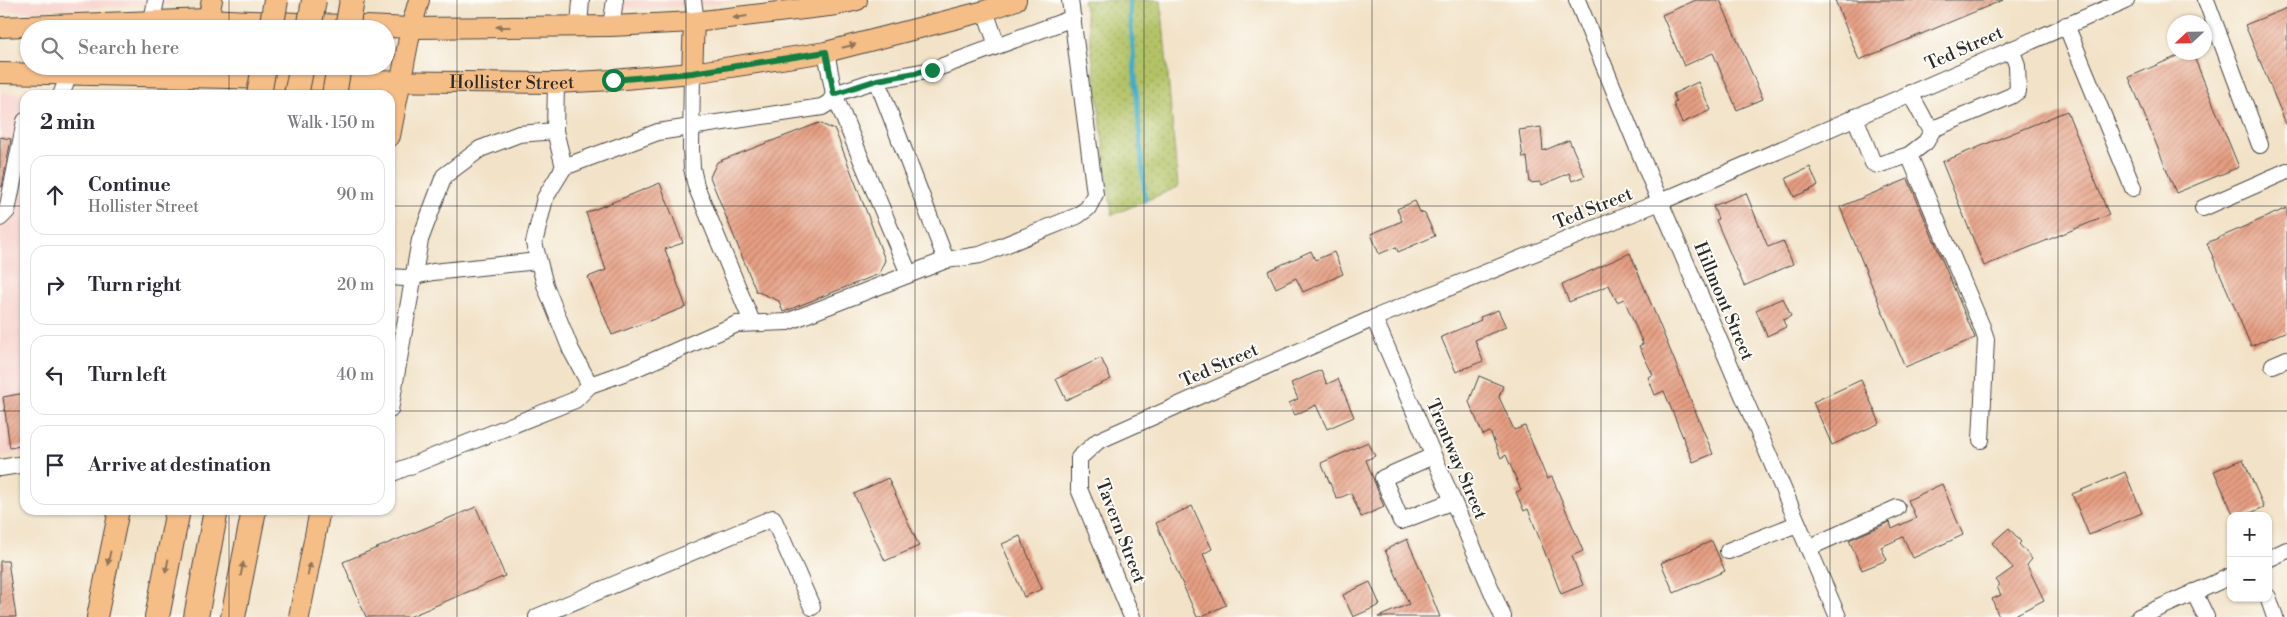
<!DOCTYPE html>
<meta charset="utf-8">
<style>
:root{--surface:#fff;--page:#f2f2f3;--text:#2b2b33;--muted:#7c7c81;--line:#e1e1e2}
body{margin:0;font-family:"Libre Bodoni",serif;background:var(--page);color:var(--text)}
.controls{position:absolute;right:15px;bottom:15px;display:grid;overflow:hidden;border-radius:10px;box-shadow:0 1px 4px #0004}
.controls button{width:45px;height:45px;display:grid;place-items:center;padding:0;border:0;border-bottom:1px solid var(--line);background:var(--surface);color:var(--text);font:25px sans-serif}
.compass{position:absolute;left:2167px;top:15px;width:45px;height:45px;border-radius:50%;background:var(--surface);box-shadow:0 1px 4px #0004;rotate:248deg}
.stop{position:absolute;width:15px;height:15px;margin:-11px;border:4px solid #0b8043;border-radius:50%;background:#fff}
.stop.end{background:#0b8043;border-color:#fff;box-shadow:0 1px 5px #0008}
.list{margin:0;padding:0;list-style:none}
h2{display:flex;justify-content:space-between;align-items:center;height:65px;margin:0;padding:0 20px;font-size:21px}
h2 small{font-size:16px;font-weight:400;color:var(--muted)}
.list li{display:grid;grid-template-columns:32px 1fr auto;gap:15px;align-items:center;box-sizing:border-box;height:80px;margin:0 10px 10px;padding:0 10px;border:1px solid var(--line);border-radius:15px}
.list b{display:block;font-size:19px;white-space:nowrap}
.list p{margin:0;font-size:16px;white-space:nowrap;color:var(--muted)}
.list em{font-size:16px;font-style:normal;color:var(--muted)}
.icon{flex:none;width:28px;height:28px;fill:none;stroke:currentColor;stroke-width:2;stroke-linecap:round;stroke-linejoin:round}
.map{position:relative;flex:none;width:2287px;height:617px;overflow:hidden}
.search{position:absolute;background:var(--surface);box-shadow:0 1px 4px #0004;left:20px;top:20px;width:375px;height:55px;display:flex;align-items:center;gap:12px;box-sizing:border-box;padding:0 18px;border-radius:28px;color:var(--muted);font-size:19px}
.panel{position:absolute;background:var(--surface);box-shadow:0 1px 4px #0004;left:20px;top:90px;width:375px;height:425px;border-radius:15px}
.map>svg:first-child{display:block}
</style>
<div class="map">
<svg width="2287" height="617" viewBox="0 0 2287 617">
<defs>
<pattern id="grass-dots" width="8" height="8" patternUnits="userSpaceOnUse" patternTransform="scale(1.25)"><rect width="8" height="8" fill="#b2c265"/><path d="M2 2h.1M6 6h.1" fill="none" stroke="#919e53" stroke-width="1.8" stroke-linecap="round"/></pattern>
<pattern id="building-hatch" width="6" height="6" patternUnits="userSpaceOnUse" patternTransform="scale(1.25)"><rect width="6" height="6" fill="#e69e82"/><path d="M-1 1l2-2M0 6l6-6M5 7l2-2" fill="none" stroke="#bb816b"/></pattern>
</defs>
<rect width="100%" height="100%" fill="#fdfcf7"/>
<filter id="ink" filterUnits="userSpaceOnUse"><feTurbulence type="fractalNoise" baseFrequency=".02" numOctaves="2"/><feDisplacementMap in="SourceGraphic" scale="10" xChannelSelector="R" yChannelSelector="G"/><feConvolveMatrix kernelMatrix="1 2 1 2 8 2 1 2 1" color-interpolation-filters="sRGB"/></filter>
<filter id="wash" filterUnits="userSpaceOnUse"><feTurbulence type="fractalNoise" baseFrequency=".0096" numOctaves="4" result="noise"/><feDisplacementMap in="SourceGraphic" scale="20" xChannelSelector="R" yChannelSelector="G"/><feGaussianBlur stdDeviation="1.12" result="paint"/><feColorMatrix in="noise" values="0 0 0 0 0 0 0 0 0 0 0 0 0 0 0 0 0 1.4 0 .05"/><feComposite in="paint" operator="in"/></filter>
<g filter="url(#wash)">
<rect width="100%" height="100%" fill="#f2e2c7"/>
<g fill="#f7d0ca">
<polygon points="0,0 173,0 169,4 0,12"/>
<polygon points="607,0 742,0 693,6 626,9 617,18 604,17"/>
<polygon points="0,93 67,95 25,95 25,452 0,456"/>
</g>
<polygon fill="url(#grass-dots)" stroke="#6e7648" points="1083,0 1161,0 1178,187 1112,215 1089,29"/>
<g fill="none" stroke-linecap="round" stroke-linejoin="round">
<polyline stroke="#43adc3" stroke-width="5" points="1129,0 1145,200"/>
</g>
<g id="blocks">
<g fill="url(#building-hatch)">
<polygon points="1696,0 1720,0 1763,99 1737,110 1713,53 1684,66 1662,15"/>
<polygon points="1835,0 2003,0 1859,60"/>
<polygon points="2287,8 2287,126 2245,25"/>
<polygon points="2187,52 2192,52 2239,167 2176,193 2129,77"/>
<polygon points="1698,82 1711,110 1682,123 1673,103 1677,102 1673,94"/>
<polygon points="2067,111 2109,215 1984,266 1942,162"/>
<polygon points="819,123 835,130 885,260 879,274 783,312 779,301 756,291 710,177 717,162"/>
<polygon points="1541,127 1543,151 1569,140 1585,176 1572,181 1569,173 1542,185 1540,182 1530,183 1527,157 1523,158 1519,130"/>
<polygon points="0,137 11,139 2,187 0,186"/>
<polygon points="1810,167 1818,186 1794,197 1786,178"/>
<polygon points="1908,179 1975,338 1905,367 1840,207"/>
<polygon points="660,183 683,243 665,249 686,307 612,335 588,277 606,270 586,213"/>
<polygon points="1746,193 1768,247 1783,241 1793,264 1744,286 1716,220 1718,219 1713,206"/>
<polygon points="1415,201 1420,212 1425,214 1435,236 1398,252 1396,247 1379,254 1371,234 1402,221 1397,209"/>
<polygon points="2287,208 2287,331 2251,346 2207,243"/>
<polygon points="1311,251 1315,260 1334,252 1343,274 1303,292 1296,278 1276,288 1268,271"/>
<polygon points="1630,253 1713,454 1693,462 1664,391 1655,395 1648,377 1653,375 1639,346 1643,344 1624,299 1617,302 1609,285 1569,302 1562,284"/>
<polygon points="1783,298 1791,316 1783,320 1786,327 1767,336 1756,310"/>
<polygon points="1498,310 1506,327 1475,340 1483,361 1456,372 1441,337 1481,320 1480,317"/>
<polygon points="1101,358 1111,379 1066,400 1056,379"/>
<polygon points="1321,370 1327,384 1338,379 1354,417 1327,429 1316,405 1295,415 1289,403 1298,399 1291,383"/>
<polygon points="1479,376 1503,386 1499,397 1514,430 1525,426 1547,479 1552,477 1583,551 1572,556 1583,585 1561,594 1528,509 1524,511 1516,492 1521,490 1506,455 1501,458 1490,432 1483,435 1469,402"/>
<polygon points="1861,380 1880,423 1832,445 1813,402"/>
<polygon points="25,393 25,445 10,448 3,397"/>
<polygon points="1368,442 1375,456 1366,460 1384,507 1361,517 1351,493 1337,499 1321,463"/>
<polygon points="2243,459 2264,507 2244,516 2234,516 2214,471"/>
<polygon points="2125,472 2142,513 2089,535 2072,494"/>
<polygon points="888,478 919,546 885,561 854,494"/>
<polygon points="1942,484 1963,535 1913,558 1903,537 1881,547 1887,560 1862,570 1849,540 1890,522 1892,529 1916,518 1908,500"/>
<polygon points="1192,506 1212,549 1203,554 1226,605 1200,617 1197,617 1156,523"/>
<polygon points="476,507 505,576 409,617 366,617 343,562"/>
<polygon points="2009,528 2021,542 2019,544 2032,559 2027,565 2044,600 2011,617 1999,617 1992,599 2001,595 1997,587 2000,585 1996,580 2013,568 1992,543"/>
<polygon points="1020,536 1042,589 1024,597 1002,544"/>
<polygon points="1407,539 1425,580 1440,617 1378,617 1409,604 1385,550"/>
<polygon points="1712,541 1725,571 1674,593 1661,563"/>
<polygon points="0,561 8,561 16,617 0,617"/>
<polygon points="1370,582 1380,605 1353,617 1343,595"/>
</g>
</g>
</g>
<g filter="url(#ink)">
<use href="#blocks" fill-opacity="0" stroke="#494642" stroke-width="1"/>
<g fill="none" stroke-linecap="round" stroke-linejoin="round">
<defs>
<g id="minor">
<polyline points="693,0 696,22"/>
<polyline points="1577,0 1660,202 1838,617"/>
<polyline points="2206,0 2260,145"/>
<polyline points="985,11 997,45"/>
<polyline points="152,21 156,0"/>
<polyline points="2066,25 2133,188"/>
<polyline points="579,26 581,0"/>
<polyline points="611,26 615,0"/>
<polyline points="826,52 834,94 909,274"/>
<polyline points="692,73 691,149 692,168 696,186 752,322"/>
<polyline points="877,80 946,260"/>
<polyline points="556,83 555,131 564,167"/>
<polyline points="1910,93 1925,121 1933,129 2011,96 2018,91 2017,65 2011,49"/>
<polyline points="61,95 69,75"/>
<polyline points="1855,117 1873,163 1878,165 1909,155 1982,327 1986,339 1981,440"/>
<polyline points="1909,155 1926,142 1933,129"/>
<polyline points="2203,208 2287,171"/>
<polyline points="0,218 7,211 25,121"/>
<polyline points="390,277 405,278 433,272 538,261"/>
<polyline points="1374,318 1503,617"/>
<polyline points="2273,365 2287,359"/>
<polyline points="590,385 571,350 545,285 534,243 545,198 564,167 658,132 822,107 830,102 834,94 877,80 932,70 1073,18"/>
<polyline points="390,410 420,240 444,176 480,149 519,134 555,131"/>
<polyline points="1433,456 1383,478 1401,521 1453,501"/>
<polyline points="0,468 25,464"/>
<polyline points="390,474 575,400 590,385 632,370 737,324 787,322 946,260 980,255 1077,216 1088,208 1095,194 1070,0"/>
<polyline points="1808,548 1897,508"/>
<polyline points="1728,551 1797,524"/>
<polyline points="2268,559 2287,550"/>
<polyline points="2194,592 2206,617"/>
<polyline points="2268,597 2275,617"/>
<polyline points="537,617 773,518 812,607"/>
<polyline points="1132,617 1079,489 1079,458 1098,441 1374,318 1660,202 2126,0"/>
<polyline points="2139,617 2231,576"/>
</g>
<g id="major">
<polyline points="0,27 207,19 411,28 611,26 694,22 837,5 857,0"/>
<polyline points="206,29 212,0"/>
<path id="s1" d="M0,73L361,81L556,83L613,80L692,73L826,52L985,11L1016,0"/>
<polyline points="692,73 694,22"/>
<polyline points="390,136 411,28 419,0"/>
<polyline points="97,617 119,510"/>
<polyline points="299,617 320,510"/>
</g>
<g id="highway">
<polyline points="157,617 178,510"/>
<polyline points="196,617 216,510"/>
<polyline points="233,617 254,510"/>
</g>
</defs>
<use href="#minor" stroke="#494642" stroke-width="18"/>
<use href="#major" stroke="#494642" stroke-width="22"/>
<use href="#highway" stroke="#494642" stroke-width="26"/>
<use href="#minor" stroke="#fff" stroke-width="16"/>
<use href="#major" stroke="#f6be87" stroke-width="20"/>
<use href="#highway" stroke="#f6be87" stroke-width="24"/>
<defs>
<g id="highway-bridge">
<polyline points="271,29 276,0"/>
<polyline points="309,29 314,0"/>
<polyline points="347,29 352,0"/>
<polyline points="259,95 264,66"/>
<polyline points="296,95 302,66"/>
<polyline points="334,95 339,66"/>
</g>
</defs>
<use href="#highway-bridge" stroke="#494642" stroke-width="26" stroke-linecap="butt"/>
<use href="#highway-bridge" stroke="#f6be87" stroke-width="24"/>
</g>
<defs><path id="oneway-solid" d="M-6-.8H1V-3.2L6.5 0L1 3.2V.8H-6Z" transform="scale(1.25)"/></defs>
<g fill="#907459">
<use href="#oneway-solid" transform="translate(740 17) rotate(173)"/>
<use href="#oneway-solid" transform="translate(503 27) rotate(180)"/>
<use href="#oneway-solid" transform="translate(849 46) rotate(-14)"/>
<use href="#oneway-solid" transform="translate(109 558) rotate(102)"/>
<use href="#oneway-solid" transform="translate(167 566) rotate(101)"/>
<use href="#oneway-solid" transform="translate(242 569) rotate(-79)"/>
<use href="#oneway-solid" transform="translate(309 569) rotate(-79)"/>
</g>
</g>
<g fill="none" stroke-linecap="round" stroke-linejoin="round" filter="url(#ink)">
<polyline stroke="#0b8043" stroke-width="6" points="613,80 692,73 826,52 834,94 877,80 932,70"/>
</g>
<path fill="none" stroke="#2b2b2b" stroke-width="1" stroke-opacity="0.55" d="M229,0V29M457,0V617M686,0V617M915,0V617M1144,0V617M1372,0V617M1601,0V617M1830,0V617M2058,0V617M229,66V95M0,206H25M390,206H2287M0,411H25M390,411H2287M229,510V617"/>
<g text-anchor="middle" stroke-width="4" stroke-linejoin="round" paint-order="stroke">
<g font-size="18" fill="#2b2b2b" stroke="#fdfcf7">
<text transform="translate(1964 48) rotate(-24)" y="6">Ted Street</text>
<text dy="6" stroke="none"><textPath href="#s1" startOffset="512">Hollister Street</textPath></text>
<text transform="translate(1593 208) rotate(-22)" y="6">Ted Street</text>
<text transform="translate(1724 301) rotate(67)" y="6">Hillmont Street</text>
<text transform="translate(1219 365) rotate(-24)" y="6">Ted Street</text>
<text transform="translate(1457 459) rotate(67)" y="6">Trentway Street</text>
<text transform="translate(1121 531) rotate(69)" y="6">Tavern Street</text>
</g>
</g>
</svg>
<div class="controls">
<button>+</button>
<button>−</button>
</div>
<svg class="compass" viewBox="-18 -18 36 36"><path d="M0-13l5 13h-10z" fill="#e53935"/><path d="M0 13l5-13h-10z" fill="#7c7c81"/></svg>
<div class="stop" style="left:613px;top:80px"></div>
<div class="stop end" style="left:932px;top:70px"></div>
<div class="search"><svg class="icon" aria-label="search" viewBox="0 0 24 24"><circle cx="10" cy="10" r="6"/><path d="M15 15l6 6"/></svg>Search here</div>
<section class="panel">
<h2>2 min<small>Walk · 150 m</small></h2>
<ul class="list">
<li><svg class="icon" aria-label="ahead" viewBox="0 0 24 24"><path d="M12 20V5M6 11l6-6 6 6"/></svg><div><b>Continue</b><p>Hollister Street</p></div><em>90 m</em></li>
<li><svg class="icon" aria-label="right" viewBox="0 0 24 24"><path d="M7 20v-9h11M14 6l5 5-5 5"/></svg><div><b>Turn right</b></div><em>20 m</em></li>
<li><svg class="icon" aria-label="left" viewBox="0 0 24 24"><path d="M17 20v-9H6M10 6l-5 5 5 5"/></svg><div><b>Turn left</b></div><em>40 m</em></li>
<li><svg class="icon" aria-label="arrive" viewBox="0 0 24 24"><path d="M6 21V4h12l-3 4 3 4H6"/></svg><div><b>Arrive at destination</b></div></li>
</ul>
</section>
</div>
